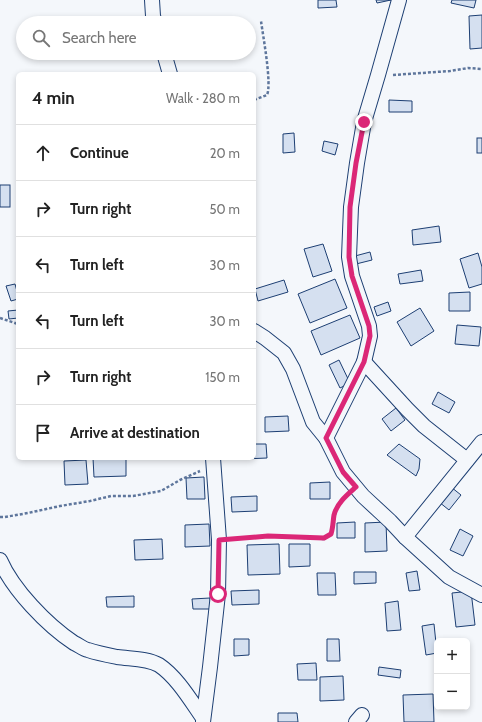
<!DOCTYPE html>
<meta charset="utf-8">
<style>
:root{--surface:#fff;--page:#f6f6f6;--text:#222;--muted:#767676;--line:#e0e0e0}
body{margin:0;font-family:Cabin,sans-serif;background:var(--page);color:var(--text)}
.controls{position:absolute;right:12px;bottom:12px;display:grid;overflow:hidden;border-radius:6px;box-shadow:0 2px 6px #0003}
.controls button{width:36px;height:36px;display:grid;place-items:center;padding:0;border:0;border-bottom:1px solid var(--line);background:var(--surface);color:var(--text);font:20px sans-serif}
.stop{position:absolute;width:12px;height:12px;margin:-9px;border:3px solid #db2777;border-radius:50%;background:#fff}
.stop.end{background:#db2777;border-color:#fff;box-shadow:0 1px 4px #0008}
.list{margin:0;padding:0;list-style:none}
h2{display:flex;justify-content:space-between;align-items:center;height:52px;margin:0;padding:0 16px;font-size:17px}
h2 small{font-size:13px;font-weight:400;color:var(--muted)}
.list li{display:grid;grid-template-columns:26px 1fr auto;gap:12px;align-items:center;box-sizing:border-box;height:56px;padding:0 16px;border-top:1px solid var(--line)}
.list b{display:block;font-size:15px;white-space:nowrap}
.list em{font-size:13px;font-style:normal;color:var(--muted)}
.icon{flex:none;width:22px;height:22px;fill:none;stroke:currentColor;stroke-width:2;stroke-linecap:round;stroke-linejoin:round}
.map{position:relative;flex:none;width:482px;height:722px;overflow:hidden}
.search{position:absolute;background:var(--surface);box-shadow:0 2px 6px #0003;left:16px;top:16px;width:240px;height:44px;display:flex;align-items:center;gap:10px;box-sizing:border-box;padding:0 14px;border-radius:22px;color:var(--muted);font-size:15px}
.panel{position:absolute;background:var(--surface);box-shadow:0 2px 6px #0003;left:16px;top:72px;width:240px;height:388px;border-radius:6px}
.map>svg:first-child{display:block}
</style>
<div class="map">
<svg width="482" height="722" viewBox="0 0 482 722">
<rect width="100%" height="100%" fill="#f4f7fb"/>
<g fill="#d5e0f0" stroke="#1d3f73">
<polygon points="318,0 336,0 337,7 318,8"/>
<polygon points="376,0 391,0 377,3"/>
<polygon points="452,0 476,0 474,8 451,3"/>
<polygon points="482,15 482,48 470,49 469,16"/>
<polygon points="100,18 100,23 78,23 77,19"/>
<polygon points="389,100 412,101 412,112 389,112"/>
<polygon points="294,133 295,152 283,153 283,134"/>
<rect x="477" y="138" width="5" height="15"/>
<polygon points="324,141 338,144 335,155 322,151"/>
<rect x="0" y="185" width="10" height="22"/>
<polygon points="439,226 441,242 413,245 412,230"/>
<polygon points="323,244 332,271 313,277 304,249"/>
<polygon points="370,252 372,260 356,264 355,256"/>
<polygon points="478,253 482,267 482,284 469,288 460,259"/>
<polygon points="421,270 423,281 400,284 398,274"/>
<polygon points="335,279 347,308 310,323 298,294"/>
<polygon points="284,280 288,292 258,301 255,289"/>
<polygon points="15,284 18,295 18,299 11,301 6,286"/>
<polygon points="470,292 470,311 449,311 449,293"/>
<polygon points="388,302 391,311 377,316 374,307"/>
<polygon points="420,308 434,331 411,346 397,322"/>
<polygon points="18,310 18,318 9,319 8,311"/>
<polygon points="350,315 360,338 321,355 311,331"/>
<polygon points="457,325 481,327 479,346 455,344"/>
<polygon points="339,360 350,383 340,388 329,365"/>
<polygon points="438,392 455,402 449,413 432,404"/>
<polygon points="396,408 405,420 391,431 382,419"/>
<polygon points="288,416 289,431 265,432 265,417"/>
<polygon points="254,444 266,444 267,458 244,459 244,458 254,458"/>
<polygon points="399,444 420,459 419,469 416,476 387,455"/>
<polygon points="93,458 126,458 126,476 94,477"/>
<polygon points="86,460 88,484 65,485 64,461"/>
<polygon points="204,477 205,499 187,499 186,478"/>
<polygon points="330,482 330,499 310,499 310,483"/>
<polygon points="451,487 461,495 449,510 439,502"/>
<polygon points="257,496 257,511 232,512 231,497"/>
<polygon points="355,522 355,538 337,538 337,523"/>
<polygon points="386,522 387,551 365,552 365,523"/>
<polygon points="209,524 210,546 185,547 185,525"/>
<polygon points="460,529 473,536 463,556 450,550"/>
<polygon points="162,539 163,559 135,560 134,540"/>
<polygon points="279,544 280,574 248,575 247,545"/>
<polygon points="289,544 310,544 310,566 289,567"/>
<polygon points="417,571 420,590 409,591 406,573"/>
<polygon points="354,572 376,572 376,583 354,584"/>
<polygon points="317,573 335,573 336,595 318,595"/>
<polygon points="259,590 259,604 232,605 231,591"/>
<polygon points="471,591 475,625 456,627 452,593"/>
<polygon points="134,596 134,607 107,607 106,597"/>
<polygon points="210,598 211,609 193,609 192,599"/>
<polygon points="398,601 401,630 387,631 385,603"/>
<polygon points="434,624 437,653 426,655 422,626"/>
<polygon points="234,639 249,639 249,655 234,656"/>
<polygon points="327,639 339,639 340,661 327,661"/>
<polygon points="316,663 317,680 298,680 297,664"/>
<polygon points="379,667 401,670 400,678 378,675"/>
<polygon points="343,676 344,700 320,701 320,677"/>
<polygon points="433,694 434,722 404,722 403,695"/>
<polygon points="278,713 297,713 298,722 278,722"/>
</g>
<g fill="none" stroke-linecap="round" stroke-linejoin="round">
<defs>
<g id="minor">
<polyline points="152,0 153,16 155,23"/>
<polyline points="164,53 170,74"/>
<polyline points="254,331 265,338 284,353 293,369 313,422 326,438 343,472 363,496 390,521 405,537 449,577 482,595"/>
<polyline points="364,362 407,409 424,426 467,460"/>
<polyline points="326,438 364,362 370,336 369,326 352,276 349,257 351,207 357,163 364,122 378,75 399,0"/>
<polyline points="405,537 482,442"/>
<path d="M0,560C13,590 47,625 74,643C79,645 83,649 88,650C97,653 107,655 117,657C131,659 147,658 159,665C177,677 191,701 203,718"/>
<polyline points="203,722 210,667 218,594 219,540 213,458"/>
<polyline points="356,722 362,715"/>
</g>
</defs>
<use href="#minor" stroke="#1d3f73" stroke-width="16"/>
<g stroke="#5e769c" stroke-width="2.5" stroke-dasharray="3 2" stroke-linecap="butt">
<polyline points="393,75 450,71 468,68 482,69"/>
<path d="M254,100L267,95C272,84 263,36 261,21"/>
<polyline points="0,318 18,324"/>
<polyline points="0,517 5,517 28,513 60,506 90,501 111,496 133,496 161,491 180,480 200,471"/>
<path d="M232,539L268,536L324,539L331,534C337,519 331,510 345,497"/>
</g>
<use href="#minor" stroke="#f4f7fb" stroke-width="14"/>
</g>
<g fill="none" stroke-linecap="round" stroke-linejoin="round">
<path stroke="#db2777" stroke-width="5" d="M218,594L219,540L268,536L324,538L331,534C333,528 333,521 334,515C337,503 347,495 356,487L343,472L326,438L364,362L370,336L369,326L352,276L349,257L350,207L356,163L364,122"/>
</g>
</svg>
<div class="controls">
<button>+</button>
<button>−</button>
</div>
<div class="stop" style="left:218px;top:594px"></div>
<div class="stop end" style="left:364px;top:122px"></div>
<div class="search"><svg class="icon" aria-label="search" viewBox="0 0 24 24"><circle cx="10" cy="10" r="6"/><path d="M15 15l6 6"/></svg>Search here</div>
<section class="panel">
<h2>4 min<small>Walk · 280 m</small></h2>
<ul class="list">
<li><svg class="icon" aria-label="ahead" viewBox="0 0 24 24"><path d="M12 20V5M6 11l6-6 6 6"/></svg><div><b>Continue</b></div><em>20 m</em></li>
<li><svg class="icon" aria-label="right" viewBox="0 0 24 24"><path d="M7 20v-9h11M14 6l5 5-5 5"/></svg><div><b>Turn right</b></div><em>50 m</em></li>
<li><svg class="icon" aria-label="left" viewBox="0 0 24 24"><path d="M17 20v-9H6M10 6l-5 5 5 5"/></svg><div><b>Turn left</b></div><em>30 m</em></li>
<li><svg class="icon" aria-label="left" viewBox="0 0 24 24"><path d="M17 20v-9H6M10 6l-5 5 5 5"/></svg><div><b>Turn left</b></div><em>30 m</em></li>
<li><svg class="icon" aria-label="right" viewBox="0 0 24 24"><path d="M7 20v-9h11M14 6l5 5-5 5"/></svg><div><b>Turn right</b></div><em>150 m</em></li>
<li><svg class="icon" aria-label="arrive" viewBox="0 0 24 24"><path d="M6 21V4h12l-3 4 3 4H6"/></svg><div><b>Arrive at destination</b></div></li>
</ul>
</section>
</div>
